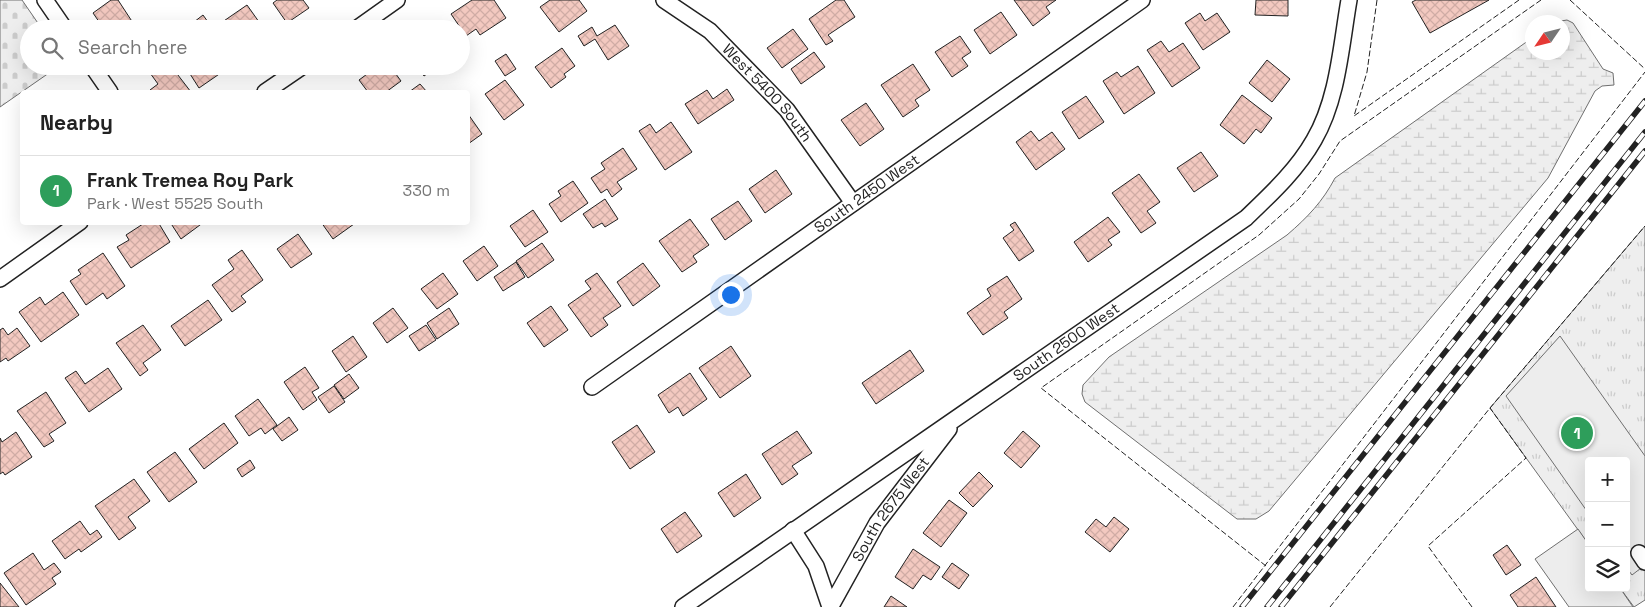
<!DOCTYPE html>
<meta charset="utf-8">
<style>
:root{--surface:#fff;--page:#f6f6f6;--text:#222;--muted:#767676;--line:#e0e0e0;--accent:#c62828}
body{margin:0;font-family:"Space Grotesk",sans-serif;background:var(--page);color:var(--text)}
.controls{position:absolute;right:15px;bottom:15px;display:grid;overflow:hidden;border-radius:5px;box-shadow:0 5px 20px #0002}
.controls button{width:45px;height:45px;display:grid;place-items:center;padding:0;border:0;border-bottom:1px solid var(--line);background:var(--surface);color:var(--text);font:25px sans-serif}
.compass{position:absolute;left:1525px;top:15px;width:45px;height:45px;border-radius:50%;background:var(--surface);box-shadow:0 5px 20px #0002;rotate:235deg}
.you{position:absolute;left:730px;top:294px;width:18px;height:18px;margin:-12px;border:4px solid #fff;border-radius:50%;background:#1a73e8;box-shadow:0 0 0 8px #1a73e833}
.badge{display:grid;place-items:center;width:32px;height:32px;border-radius:50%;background:var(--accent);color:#fff;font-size:16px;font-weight:700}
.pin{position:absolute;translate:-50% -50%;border:2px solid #fff;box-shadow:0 1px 5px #0006}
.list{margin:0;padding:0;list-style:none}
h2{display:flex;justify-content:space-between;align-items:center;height:65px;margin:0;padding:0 20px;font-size:21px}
h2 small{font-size:16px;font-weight:400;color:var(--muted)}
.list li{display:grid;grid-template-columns:32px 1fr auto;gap:15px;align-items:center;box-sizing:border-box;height:70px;padding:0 20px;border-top:1px solid var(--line)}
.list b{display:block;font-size:19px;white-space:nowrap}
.list p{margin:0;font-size:16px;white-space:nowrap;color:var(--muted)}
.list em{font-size:16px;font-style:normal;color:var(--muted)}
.icon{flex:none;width:28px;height:28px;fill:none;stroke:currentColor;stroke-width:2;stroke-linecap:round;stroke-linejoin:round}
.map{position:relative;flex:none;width:1645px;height:607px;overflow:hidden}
.search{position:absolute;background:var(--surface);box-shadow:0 5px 20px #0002;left:20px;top:20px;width:450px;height:55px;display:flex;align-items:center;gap:12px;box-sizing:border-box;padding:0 18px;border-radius:28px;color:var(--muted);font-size:19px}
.panel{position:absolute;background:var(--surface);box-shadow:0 5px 20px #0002;left:20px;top:90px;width:450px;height:135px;border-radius:5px}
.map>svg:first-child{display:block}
</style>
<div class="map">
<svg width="1645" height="607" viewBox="0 0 1645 607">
<defs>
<pattern id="wetland-marsh" width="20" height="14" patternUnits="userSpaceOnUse" patternTransform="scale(1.25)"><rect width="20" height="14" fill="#eee"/><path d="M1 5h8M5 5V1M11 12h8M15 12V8" fill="none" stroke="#ccc"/></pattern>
<pattern id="cemetery-stones" width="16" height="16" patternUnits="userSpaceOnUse" patternTransform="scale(1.25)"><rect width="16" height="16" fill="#eee"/><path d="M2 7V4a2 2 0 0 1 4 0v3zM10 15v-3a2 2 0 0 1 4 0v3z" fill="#ccc"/></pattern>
<pattern id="park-tufts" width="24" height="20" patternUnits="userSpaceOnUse" patternTransform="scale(1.25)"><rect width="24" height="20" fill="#eee"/><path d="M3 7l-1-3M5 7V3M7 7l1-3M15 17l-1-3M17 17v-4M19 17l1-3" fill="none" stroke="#ccc"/></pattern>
<pattern id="building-cross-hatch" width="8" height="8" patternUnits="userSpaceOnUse" patternTransform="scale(1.25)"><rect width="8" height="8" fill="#f3c9c0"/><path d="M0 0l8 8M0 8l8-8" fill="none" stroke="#d0aca5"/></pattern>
</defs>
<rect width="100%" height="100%" fill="#fff"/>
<path fill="url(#wetland-marsh)" stroke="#6f6f6f" d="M1567,20L1573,23L1603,69L1613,73L1614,85L1602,86L1595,91L1548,178L1269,511L1256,519H1237L1085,402L1082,394L1083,385L1109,357L1287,235C1308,217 1323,201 1335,178L1532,38V52H1562V22H1555Z"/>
<polygon fill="url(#cemetery-stones)" stroke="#6f6f6f" points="0,0 22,0 42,29 29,29 29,66 59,66 0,107"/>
<polygon fill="url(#park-tufts)" stroke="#6f6f6f" points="1645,226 1645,600 1634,607 1620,588 1626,588 1626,461 1589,461 1589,545 1490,408"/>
<g fill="#ededed" stroke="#6f6f6f">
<polygon points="1560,336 1645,456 1645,565 1632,575 1626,567 1626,461 1589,461 1589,514 1506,396"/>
<polygon points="1578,529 1589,545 1589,588 1620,588 1633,607 1569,607 1535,559"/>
</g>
<g fill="url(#building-cross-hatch)" stroke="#222">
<polygon points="111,0 118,0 137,29 104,29 93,13"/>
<polygon points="277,0 303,0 309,8 287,23 273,3"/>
<polygon points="472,0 494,0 506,18 480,35 476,29 466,36 451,14"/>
<polygon points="550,0 579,0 587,11 559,32 540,7"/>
<polygon points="836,0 844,0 855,17 828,35 833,41 826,45 809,19"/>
<polygon points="1014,0 1056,0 1046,7 1050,13 1033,26"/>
<polygon points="1256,0 1288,0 1288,16 1255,15"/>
<polygon points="1416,0 1489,0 1430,33 1412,2"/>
<polygon points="247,5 264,29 221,29 218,25"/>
<polygon points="1001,12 1017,35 990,54 974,30"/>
<polygon points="1200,13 1205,21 1217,13 1230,32 1203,50 1185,23"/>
<polygon points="203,15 213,29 185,29"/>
<polygon points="615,25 629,46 608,60 595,39 584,46 578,36 592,27 597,36"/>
<polygon points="793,29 808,49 782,68 767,48"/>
<polygon points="960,36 971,52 962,58 968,66 952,77 935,52"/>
<polygon points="1161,41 1169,52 1183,43 1200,68 1172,87 1147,50"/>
<polygon points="562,48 575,66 564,74 566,77 551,88 535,67"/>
<polygon points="814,52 825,67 801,84 791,69"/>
<polygon points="506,54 516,69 505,76 495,61"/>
<polygon points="1267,60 1290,79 1272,102 1249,83"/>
<polygon points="913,64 930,90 915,100 919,106 903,117 881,85"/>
<polygon points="145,66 171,66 191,92 151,92 150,90 158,84"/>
<polygon points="185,66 226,66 228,68 199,88"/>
<polygon points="378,66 390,66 401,81 386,92 368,92 359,80"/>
<polygon points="417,66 438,66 424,76"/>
<polygon points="1138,66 1155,93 1124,114 1103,81 1117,72 1121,77"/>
<polygon points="505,80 524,105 504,120 485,94"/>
<polygon points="420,84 427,92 409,92"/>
<polygon points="727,89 734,100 698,124 685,104 707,90 713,99"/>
<polygon points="1242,95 1272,118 1261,133 1256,129 1244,144 1220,125"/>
<polygon points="1086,96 1104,122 1079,139 1062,112"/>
<polygon points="866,103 884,129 860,146 841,120"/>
<polygon points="468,114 482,134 468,144"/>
<polygon points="671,122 692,152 665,170 639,131 650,124 656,133"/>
<polygon points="1031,131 1039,141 1052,132 1065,149 1036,170 1016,142"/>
<polygon points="623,148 637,169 617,182 622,189 612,197 607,189 601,193 591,178 605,169 601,163"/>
<polygon points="1201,152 1218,176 1194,192 1177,168"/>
<polygon points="776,170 792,194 765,213 749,189"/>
<polygon points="1139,174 1160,202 1147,211 1156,223 1141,233 1112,193"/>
<polygon points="573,181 588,203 561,222 549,204 561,196 558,191"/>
<polygon points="605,199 618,219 605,227 602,223 593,228 583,214"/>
<polygon points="738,201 752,221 725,240 711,219"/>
<polygon points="533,210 548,232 525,247 510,226"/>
<polygon points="1108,217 1120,232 1108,240 1112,245 1088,262 1074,242"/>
<polygon points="690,219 709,245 693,256 697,262 682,272 659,241"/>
<polygon points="146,222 158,222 170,242 131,268 117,247 129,240 126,235"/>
<polygon points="170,222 204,222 181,239"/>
<polygon points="321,222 353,222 354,224 333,239"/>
<polygon points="1015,222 1034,251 1019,261 1003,238 1014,230 1010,225"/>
<polygon points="298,234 312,254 291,268 277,249"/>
<polygon points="542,243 554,260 528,278 516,261"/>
<polygon points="484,246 498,266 477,281 463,261"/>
<polygon points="242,250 263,280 241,296 246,302 232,312 212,285 234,269 228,260"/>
<polygon points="103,253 125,286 107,299 103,293 86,305 70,281 81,274 78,270"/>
<polygon points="516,262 525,277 503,291 494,277"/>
<polygon points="643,263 660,286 633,306 617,282"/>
<polygon points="443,273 458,294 437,309 421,289"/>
<polygon points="597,273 621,306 603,318 608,325 591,337 568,305 591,289 585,281"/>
<polygon points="1007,276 1022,299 1004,312 1008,318 983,335 967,313 991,296 987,289"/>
<polygon points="63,292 79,315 41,342 19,312 40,297 45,305"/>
<polygon points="208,300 222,320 185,346 171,326"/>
<polygon points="551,306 568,330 544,347 527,323"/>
<polygon points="393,308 408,328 387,343 373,323"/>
<polygon points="449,308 459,324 437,339 427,323"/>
<polygon points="143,325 161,350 143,363 148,370 140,376 116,343"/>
<polygon points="426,325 436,340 419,351 409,336"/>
<polygon points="3,328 8,335 17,328 30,346 8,361 6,358 0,362 0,330"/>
<polygon points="353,336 367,357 346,372 332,351"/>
<polygon points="731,346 751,376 720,398 699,368"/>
<polygon points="910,350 924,371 876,404 862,383"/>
<polygon points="305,367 319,388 312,392 317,400 303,410 284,382"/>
<polygon points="108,368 122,389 89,412 65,378 76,371 85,384"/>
<polygon points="690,373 707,399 683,416 678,407 669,413 658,395"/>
<polygon points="349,374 359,388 344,399 334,385"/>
<polygon points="334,386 345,402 329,413 318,397"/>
<polygon points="46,392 66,423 49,434 54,441 44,447 17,411"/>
<polygon points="258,399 277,425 265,434 261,428 249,436 235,416"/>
<polygon points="289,417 298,430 282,441 273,429"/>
<polygon points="224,423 238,443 204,469 189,449"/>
<polygon points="637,425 655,452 630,469 612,442"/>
<polygon points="797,431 812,453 792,466 798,474 782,485 762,454"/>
<polygon points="1023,431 1040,446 1021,468 1004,453"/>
<polygon points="16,432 32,457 5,475 3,472 0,474 0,438 2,442"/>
<polygon points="175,452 197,482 169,502 147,472"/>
<polygon points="250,460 255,468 242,477 237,469"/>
<polygon points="979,472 993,486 973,507 959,493"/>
<polygon points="746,474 761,498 734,517 718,493"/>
<polygon points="134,479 150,501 128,517 136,528 119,540 95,506"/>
<polygon points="949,500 967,513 941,547 923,533"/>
<polygon points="685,512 702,536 677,553 661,529"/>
<polygon points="1114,517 1129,529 1110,552 1085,532 1096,519 1106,527"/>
<polygon points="80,521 90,535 97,530 102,537 81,552 79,549 65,559 52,541"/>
<polygon points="1507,545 1521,565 1506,575 1493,555"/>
<polygon points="913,549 940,567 931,580 923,575 913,589 895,577"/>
<polygon points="33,553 44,570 54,563 61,572 52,578 56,584 26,605 4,573"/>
<polygon points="952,563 969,575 959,589 942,577"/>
<polygon points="1536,577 1556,607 1518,607 1510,595"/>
<polygon points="0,583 19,607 0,607"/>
<polygon points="891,596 907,607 884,607"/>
</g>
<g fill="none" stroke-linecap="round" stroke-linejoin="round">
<defs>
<g id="street">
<polyline points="45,0 65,29"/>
<path id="s1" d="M664,0L710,31L787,110L853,203"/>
<polyline points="356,29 397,0"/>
<polyline points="92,66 110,92"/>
<polyline points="265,92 303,66"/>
<polyline points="0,279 80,222"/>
<path id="s2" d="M592,387L1142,0"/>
<polyline points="793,530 816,566 830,607"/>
<polyline points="1639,553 1645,562"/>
<path id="s3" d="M831,606L877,523L949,429"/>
<path id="s4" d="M683,607L1246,218C1271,194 1297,170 1314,140C1338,99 1341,46 1349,0"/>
</g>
</defs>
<use href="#street" stroke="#222" stroke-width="18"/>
<use href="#street" stroke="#fff" stroke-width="15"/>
<defs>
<g id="rail">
<polyline points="1242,607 1645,101"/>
<polyline points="1267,607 1645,132"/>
<polyline points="1281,607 1645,151"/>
</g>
</defs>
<use href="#rail" stroke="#222" stroke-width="5.5"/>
<use href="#rail" stroke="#fff" stroke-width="4" stroke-dasharray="11" stroke-linecap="butt"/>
<g stroke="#222" stroke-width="1" stroke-dasharray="6 2.5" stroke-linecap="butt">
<polyline points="1377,0 1367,72 1354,116 1519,0"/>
<polyline points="1570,0 1645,69"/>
<polyline points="1266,566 1041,388 1259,235 1299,199 1319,174 1340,141 1541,0"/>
<polyline points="1233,607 1645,72"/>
<polyline points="1330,607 1490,408 1645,226"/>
<polyline points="1472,607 1428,546 1526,458 1490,408"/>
</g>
</g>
<g text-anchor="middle" stroke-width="4" stroke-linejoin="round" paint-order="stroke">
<g font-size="15" fill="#222" stroke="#fff">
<text dy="5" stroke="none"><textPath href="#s1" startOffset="140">West 5400 South</textPath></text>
<text dy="5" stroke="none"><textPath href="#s2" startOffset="336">South 2450 West</textPath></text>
<text dy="5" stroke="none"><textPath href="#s4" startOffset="466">South 2500 West</textPath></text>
<text dy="5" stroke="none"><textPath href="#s3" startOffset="114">South 2675 West</textPath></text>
</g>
</g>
</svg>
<div class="controls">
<button>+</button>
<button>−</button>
<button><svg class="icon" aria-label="layers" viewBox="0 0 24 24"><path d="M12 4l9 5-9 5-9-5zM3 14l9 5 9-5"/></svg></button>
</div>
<svg class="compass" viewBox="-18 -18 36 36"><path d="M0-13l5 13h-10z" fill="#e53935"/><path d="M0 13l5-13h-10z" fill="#767676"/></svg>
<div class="you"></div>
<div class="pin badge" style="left:1577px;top:433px;background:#2e9e5b">1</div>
<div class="search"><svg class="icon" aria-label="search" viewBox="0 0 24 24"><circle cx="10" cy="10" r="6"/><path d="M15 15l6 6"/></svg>Search here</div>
<section class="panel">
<h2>Nearby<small></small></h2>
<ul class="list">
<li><span class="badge" style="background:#2e9e5b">1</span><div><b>Frank Tremea Roy Park</b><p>Park · West 5525 South</p></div><em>330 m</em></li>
</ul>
</section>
</div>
